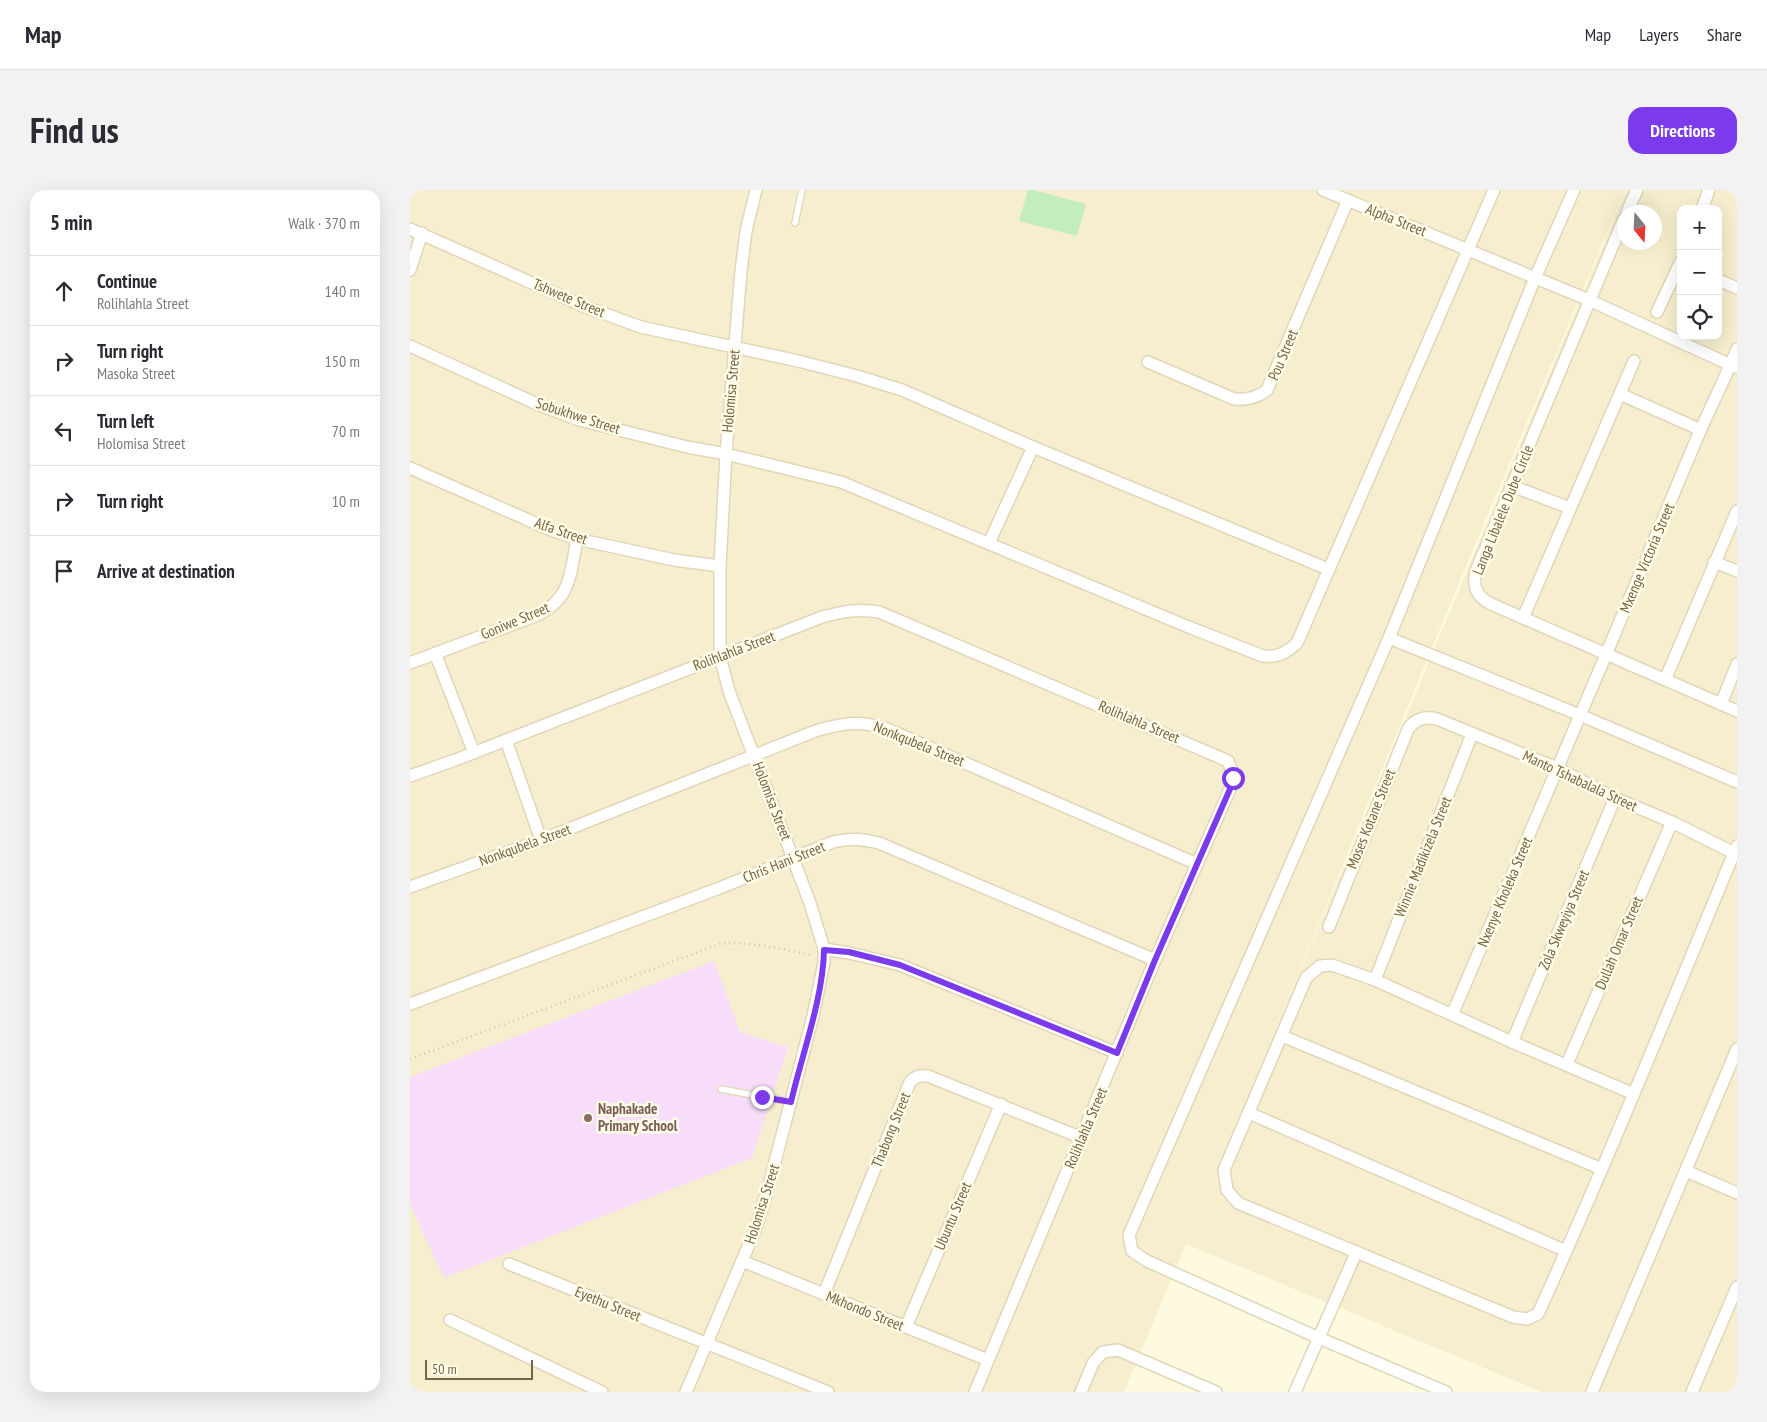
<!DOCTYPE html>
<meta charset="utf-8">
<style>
:root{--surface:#fff;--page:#f2f2f3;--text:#2b2b33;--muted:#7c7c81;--line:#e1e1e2;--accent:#7c3aed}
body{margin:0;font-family:"PT Sans Narrow",sans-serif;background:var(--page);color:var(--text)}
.controls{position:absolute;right:15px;top:15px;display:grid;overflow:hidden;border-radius:10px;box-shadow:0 5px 20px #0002}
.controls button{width:45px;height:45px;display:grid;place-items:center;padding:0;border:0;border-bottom:1px solid var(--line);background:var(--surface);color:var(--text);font:25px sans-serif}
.compass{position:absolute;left:1207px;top:15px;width:45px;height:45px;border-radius:50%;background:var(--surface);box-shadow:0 5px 20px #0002;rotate:162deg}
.scale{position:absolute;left:15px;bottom:12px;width:108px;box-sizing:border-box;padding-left:5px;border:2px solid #776445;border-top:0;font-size:14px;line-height:18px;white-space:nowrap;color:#776445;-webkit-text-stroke:4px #fffce8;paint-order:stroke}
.stop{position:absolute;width:15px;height:15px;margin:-11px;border:4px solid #7c3aed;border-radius:50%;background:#fff}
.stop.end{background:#7c3aed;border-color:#fff;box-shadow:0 1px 5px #0008}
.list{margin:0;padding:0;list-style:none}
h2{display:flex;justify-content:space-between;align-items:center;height:65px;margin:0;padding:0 20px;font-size:21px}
h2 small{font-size:16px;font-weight:400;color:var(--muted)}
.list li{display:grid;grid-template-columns:32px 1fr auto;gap:15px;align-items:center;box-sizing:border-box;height:70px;padding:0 20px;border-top:1px solid var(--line)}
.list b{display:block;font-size:19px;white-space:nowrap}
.list p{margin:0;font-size:16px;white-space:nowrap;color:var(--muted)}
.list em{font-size:16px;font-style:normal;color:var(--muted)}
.icon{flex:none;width:28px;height:28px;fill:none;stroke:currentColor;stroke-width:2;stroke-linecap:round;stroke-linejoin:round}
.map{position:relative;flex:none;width:1327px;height:1202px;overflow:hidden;border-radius:15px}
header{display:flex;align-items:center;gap:30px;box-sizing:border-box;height:70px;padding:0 25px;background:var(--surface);border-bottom:1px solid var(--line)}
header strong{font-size:24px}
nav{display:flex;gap:28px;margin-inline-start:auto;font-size:18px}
.intro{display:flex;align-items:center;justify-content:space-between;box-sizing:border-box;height:120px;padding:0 30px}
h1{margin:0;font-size:35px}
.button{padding:12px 22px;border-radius:15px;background:var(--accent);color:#fff;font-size:18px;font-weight:700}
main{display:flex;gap:30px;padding:0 30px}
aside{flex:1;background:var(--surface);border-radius:15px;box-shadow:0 5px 20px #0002}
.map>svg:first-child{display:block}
</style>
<header>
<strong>Map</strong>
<nav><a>Map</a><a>Layers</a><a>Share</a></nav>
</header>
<div class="intro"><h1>Find us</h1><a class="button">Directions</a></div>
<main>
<aside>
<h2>5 min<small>Walk · 370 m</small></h2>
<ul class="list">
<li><svg class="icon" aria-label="ahead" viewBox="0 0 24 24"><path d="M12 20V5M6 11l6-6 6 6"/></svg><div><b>Continue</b><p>Rolihlahla Street</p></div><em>140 m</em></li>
<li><svg class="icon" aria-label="right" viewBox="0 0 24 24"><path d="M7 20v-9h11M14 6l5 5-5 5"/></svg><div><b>Turn right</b><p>Masoka Street</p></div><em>150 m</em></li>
<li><svg class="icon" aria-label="left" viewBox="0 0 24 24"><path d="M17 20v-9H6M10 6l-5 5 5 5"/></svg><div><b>Turn left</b><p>Holomisa Street</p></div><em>70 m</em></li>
<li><svg class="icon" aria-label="right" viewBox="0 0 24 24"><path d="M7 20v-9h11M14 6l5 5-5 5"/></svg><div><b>Turn right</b></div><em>10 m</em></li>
<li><svg class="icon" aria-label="arrive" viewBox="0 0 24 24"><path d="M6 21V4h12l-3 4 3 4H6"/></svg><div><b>Arrive at destination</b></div></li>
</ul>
</aside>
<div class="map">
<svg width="1327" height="1202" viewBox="0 0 1327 1202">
<rect width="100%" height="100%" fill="#fefae0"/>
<path fill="#f6eece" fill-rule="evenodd" d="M0,0H1215L1030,438L846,886L1216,0H1327V1195L1324,1202H1132L776,1054L714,1202H0ZM1271,19H1308V146H1271ZM1214,22H1244V52H1214Z"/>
<polygon fill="#f7ddfa" points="304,771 330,842 378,857 342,968 34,1088 0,1014 0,887"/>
<polygon fill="#c4edbe" points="618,0 623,0 676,14 667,46 609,31"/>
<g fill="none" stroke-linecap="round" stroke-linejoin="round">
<defs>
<g id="lane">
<polyline points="385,33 392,0"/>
<polyline points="311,899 381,912"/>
</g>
<g id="street">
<polyline points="913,0 1179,110 1325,177"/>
<polyline points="1292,19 1299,0"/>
<polyline points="1217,22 1227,0"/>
<path d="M1214,29L1066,381C1062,397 1067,407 1081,414L1327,521"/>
<polyline points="0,39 176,117 231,137 388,171 447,186 492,200 623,257 918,379"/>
<polyline points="0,80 12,43"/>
<polyline points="1308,90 1327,98"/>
<polyline points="1247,122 1271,71"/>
<path d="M0,156L127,214L169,230L277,257L316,264L431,292L781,438L853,466C868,468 877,462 887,453L1084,0"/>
<path d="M738,172L824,209C837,210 847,208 857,200L938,10"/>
<polyline points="1210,204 1291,240"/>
<polyline points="0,278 141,340 167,349 264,370 310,376"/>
<polyline points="1102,296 1160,318"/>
<polyline points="579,353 623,257"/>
<polyline points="1304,372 1327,381"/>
<polyline points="1113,428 1224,171"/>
<polyline points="979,448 1170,525 1327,592"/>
<polyline points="25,463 64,563"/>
<path d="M0,473L125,426C162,409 160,384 167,349"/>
<polyline points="1255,490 1327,321"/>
<polyline points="1311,514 1327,474"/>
<polyline points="96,550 131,650"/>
<path d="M0,586L45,570L412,427C431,422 449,418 469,422L818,571L823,584L820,599L745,770L565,1202"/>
<path d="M0,697L131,650L408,540C435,533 450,530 477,539L787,674"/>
<path d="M919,737L998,539C1005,529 1015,526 1027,529L1147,578L1205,608L1262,632L1324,663"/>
<polyline points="414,759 439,763 490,775 707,863"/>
<polyline points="965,790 1062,544"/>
<path d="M0,814L307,699L423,652C439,648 452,649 469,653L745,770"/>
<path d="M1042,825C1124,633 1207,441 1287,248C1300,218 1315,189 1327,159"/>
<polyline points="872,846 1192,979"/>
<polyline points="1102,852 1205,608"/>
<polyline points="1157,874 1262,632"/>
<path d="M1224,904L1102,852L965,790L922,775L910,776L896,788L814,980L817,1000L828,1013L1103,1127L1117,1129L1128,1124C1197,972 1260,817 1324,663L1327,656"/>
<polyline points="839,923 1156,1061"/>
<polyline points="1276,981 1327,1003"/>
<polyline points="332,1071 578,1170"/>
<polyline points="99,1074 418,1202"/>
<path d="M414,1104L500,892C505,886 511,885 518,886L672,948"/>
<polyline points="40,1130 192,1202"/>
<polyline points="496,1137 591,914"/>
<polyline points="276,1202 346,1038 360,991 403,826 414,773 414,759 400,713 319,501 310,466 310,376 316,264 331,81 336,41 346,0"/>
<polyline points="671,1202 683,1173 693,1162 708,1160 806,1202"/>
<polyline points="885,1202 946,1063"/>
<polyline points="1036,1202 909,1148 737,1071 722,1061 719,1045 979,448 1125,88 1164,0"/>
<polyline points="1182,1202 1327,859"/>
<polyline points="1282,1202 1327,1097"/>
</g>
</defs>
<use href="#lane" stroke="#e1d6b8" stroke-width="8"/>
<use href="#street" stroke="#e1d6b8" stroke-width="14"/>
<path stroke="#dbc398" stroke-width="2.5" stroke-dasharray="1 4" stroke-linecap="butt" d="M0,869L310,754C340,750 372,760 401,765"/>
<use href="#lane" stroke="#fff" stroke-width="5.5"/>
<use href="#street" stroke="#fff" stroke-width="11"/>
</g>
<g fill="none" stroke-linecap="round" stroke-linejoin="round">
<path stroke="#7c3aed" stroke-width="6" d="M352,907L381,912C392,864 413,809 414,760L439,762L490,775L707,863L745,770L820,599L823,588"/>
</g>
<circle fill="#8d6e63" stroke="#fffce8" stroke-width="2" cx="178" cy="928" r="5"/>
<g text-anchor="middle" stroke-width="5" stroke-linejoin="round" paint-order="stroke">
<g font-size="15" fill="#776445" stroke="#fffce8">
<text transform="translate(986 30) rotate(22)" y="5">Alpha Street</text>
<text transform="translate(159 108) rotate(23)" y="5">Tshwete Street</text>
<text transform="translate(873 165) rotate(-67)" y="5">Pou Street</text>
<text transform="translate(321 201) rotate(-85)" y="5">Holomisa Street</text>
<text transform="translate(168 226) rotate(18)" y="5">Sobukhwe Street</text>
<text transform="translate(1093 320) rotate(-68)" y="5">Langa Libalele Dube Circle</text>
<text transform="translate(151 341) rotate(19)" y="5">Alfa Street</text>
<text transform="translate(1237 368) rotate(-67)" y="5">Mxenge Victoria Street</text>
<text transform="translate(105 431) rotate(-23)" y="5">Goniwe Street</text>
<text transform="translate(324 461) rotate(-21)" y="5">Rolihlahla Street</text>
<text transform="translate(729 532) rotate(23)" y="5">Rolihlahla Street</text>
<text transform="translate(509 554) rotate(22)" y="5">Nonkqubela Street</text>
<text transform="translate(1170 591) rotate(25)" y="5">Manto Tshabalala Street</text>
<text transform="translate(362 611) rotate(69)" y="5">Holomisa Street</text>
<text transform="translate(961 629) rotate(-68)" y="5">Moses Kotane Street</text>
<text transform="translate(115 655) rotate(-20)" y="5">Nonkqubela Street</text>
<text transform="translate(1013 667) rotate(-68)" y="5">Winnie Madikizela Street</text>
<text transform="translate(374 672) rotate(-22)" y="5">Chris Hani Street</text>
<text transform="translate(1095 702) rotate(-67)" y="5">Nxenye Kholeka Street</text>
<text transform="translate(1154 730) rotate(-67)" y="5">Zola Skweyiya Street</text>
<text transform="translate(1209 753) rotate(-67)" y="5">Dullah Omar Street</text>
<text transform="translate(676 938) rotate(-67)" y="5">Rolihlahla Street</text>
<text transform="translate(481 940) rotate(-68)" y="5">Thabong Street</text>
<text transform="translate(352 1014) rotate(-72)" y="5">Holomisa Street</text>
<text transform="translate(543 1026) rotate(-67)" y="5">Ubuntu Street</text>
<text transform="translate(198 1114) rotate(22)" y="5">Eyethu Street</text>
<text transform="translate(455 1121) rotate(22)" y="5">Mkhondo Street</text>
</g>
<g font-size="15" font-weight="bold" fill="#785e54" stroke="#fffce8" text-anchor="start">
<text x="188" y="924">Naphakade<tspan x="188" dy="17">Primary School</tspan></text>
</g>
</g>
</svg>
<div class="controls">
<button>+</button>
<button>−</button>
<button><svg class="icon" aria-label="locate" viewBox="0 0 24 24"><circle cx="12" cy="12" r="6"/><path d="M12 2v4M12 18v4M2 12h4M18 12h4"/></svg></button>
</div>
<svg class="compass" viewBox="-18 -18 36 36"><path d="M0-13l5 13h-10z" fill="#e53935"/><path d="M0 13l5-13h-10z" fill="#7c7c81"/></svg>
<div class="scale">50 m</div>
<div class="stop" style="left:823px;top:588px"></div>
<div class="stop end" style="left:352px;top:907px"></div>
</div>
</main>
